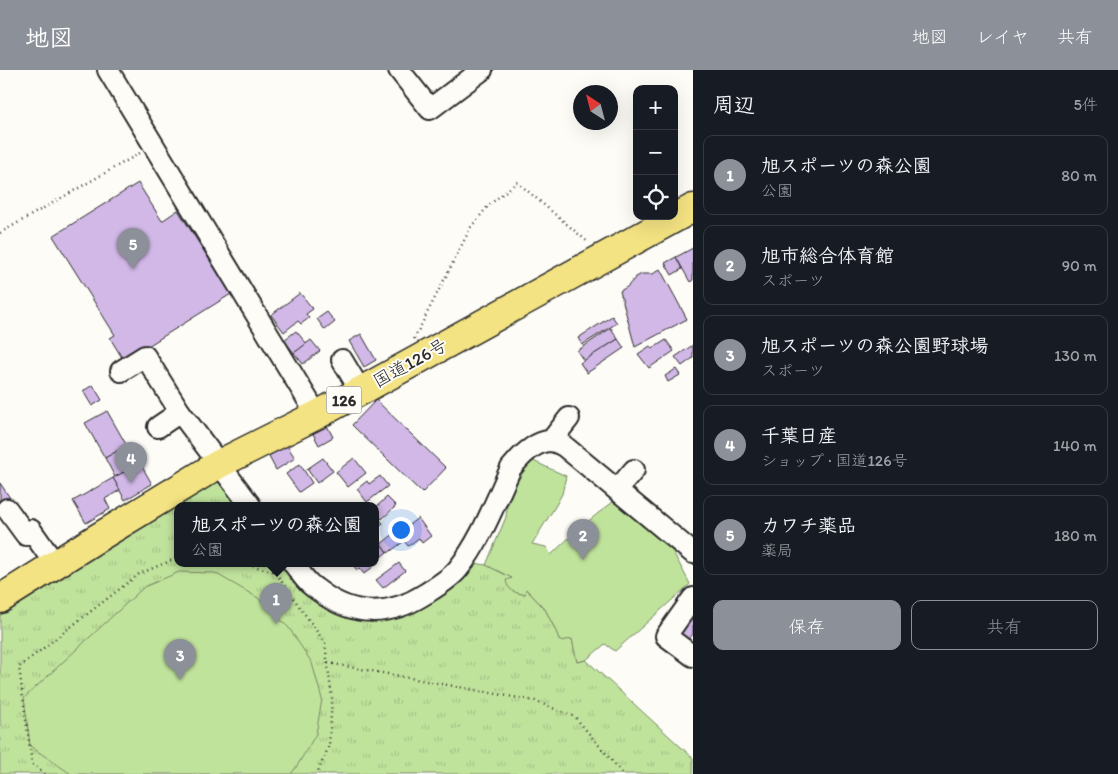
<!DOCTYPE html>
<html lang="ja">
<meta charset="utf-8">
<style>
:root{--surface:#171b24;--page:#242831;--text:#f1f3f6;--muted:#9ea1a6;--line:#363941;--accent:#8c9099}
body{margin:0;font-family:Itim,"Klee One",sans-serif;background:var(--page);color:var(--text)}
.controls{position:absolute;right:15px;top:15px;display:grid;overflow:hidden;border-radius:10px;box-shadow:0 5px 20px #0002}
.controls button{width:45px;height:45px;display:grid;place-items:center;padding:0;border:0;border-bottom:1px solid var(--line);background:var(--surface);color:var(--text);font:25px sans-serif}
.compass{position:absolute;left:573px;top:15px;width:45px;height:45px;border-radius:50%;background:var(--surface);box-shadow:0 5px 20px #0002;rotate:324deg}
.you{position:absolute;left:400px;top:459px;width:18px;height:18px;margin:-12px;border:4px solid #fff;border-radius:50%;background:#1a73e8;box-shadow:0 0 0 8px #1a73e833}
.badge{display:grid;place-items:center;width:32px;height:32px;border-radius:50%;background:var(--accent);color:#fff;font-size:16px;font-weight:700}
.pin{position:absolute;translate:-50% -41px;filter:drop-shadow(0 1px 2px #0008)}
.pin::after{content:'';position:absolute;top:26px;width:18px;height:15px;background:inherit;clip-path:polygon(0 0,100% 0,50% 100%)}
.popup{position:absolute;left:174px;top:432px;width:205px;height:65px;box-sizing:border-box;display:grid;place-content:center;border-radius:10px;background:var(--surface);filter:drop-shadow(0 1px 4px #0005);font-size:16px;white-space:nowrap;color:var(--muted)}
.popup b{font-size:19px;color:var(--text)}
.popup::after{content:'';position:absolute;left:50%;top:100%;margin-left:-10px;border:10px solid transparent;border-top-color:var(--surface)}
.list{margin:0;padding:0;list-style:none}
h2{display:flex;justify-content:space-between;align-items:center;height:65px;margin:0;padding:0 20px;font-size:21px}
h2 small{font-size:16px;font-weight:400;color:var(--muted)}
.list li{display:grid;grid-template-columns:32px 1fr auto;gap:15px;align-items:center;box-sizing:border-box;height:80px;margin:0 10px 10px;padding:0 10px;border:1px solid var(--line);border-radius:10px}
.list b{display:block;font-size:19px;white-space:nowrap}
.list p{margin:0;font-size:16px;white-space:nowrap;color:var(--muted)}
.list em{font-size:16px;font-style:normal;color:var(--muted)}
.actions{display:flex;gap:10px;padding:15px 20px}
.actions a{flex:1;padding:11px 0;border:1px solid var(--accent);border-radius:10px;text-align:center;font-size:18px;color:var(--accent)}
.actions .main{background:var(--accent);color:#fff}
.icon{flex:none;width:28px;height:28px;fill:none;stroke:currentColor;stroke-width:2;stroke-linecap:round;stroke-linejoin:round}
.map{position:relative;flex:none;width:693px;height:704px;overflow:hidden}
header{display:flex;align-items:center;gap:30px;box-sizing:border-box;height:70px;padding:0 25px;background:var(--accent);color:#fff}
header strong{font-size:24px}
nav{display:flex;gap:28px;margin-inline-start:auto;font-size:18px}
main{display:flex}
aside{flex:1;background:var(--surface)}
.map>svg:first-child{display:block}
</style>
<header>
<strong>地図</strong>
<nav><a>地図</a><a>レイヤ</a><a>共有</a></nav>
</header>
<main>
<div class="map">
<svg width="693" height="704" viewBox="0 0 693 704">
<defs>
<pattern id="park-tufts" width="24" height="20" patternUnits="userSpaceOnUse" patternTransform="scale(1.25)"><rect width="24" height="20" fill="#c0e39c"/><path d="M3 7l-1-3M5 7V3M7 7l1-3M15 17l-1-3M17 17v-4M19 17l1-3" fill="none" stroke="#a5c387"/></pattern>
</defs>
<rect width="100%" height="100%" fill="#fdfcf7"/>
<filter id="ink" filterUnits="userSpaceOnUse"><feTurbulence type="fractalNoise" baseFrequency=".02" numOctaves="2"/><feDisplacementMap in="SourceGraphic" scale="10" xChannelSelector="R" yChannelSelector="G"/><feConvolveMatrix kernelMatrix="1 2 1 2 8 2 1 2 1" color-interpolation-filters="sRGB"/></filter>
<g filter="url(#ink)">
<path fill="url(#park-tufts)" stroke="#768764" d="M221,405L243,435H177V493H283L374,550L474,493L486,495L513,508L507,515C513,521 517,524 525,524V518L545,539L554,557L560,570L572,569L577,592L586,590L693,688V704H0V545L40,516Z"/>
<g fill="#c0e39c" stroke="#768764">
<path d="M531,390L566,406L562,424L556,435L532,474L546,477L551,485C570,466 591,448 613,432L646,450L658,467L672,480L690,514L615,581L605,574L586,590L577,592L572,569L560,571L554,557L545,539L526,519L525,524C516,524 507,520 506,510L512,508L486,495L506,447L507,436L512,422L519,409Z"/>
<polygon points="179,502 215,503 258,528 289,558 312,593 322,629 316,664 297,696 291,704 71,704 30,676 24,628 144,517"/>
</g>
<g fill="#d1b8e7" stroke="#2b2b2b">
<polygon points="138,113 162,151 178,140 231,224 124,291 110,268 115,265 53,166"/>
<polygon points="693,178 693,210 690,212 676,187"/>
<polygon points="676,187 682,199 672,205 665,193"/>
<polygon points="660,199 687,249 635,277 620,221 627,217 636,207 642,204 653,204"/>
<polygon points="300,223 313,239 306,244 309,248 301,254 298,251 284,262 271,245"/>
<polygon points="327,242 335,252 325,260 317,249"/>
<polygon points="612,246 617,253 582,275 578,268"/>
<polygon points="611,258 618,269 584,291 577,281"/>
<polygon points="296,261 307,274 294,283 284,270"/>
<polygon points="361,264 376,290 364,297 349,271"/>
<polygon points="618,269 624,278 587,303 580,293"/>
<polygon points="311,270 320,281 303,294 294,283"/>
<polygon points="666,270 674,281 649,298 638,284 650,276 652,279"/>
<polygon points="693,275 693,288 682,296 675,287"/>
<polygon points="676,299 680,305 668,312 665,306"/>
<polygon points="93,315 102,330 92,336 83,321"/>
<polygon points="376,330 446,398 422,423 352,355"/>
<polygon points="107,341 127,376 105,388 85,353"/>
<polygon points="325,352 333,367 319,375 311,360"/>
<polygon points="129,374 140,393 115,407 105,388"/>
<polygon points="286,374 295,388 276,400 268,385"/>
<polygon points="323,388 333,401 317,413 307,399"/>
<polygon points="354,388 366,403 348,417 336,402"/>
<polygon points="140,393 152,414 125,430 113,408"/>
<polygon points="300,394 312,413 299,422 286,404"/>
<polygon points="380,406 388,416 367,432 357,419 367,411 369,414"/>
<polygon points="113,408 120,420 105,429 110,439 86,453 73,431"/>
<polygon points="0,413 10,428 0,436"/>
<polygon points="387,427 396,436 382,449 375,441 375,438"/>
<polygon points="375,444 383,453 375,460"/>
<polygon points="418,448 431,466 422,473 419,468 408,476 398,463"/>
<polygon points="395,463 403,472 388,483 381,474"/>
<polygon points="379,471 387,482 377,490 375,487 375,475"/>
<polygon points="375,487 379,492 364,504 359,498 357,500 351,493 375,493"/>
<polygon points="399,493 405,501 383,518 376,510"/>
<polygon points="691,550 693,552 693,564 686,573 678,567"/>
</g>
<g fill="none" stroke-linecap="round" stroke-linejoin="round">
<defs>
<g id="minor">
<polyline points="108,0 317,345"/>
<polyline points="399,0 430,39 482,0"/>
<polyline points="342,290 360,320"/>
<polyline points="121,301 145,286 180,342 250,435"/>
<polyline points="158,357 180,342"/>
<polyline points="551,371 569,348"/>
<polyline points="617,420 634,400"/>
<polyline points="7,439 26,465"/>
<polyline points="31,460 55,494"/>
<path d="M293,493C298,499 302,506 307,511C310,515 315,518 319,521C353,547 389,547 425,524C436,517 450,509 458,499C482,469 495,432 511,398C520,387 534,372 549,371C555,371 560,374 564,376L693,483"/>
<polyline points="693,528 666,566 693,586"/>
</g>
<polyline id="highway" points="0,529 94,470 219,394 317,345 693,138"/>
</defs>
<use href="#minor" stroke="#2b2b2b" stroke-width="24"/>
<use href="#highway" stroke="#2b2b2b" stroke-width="31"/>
<g stroke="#2b2b2b" stroke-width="2.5" stroke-dasharray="1 4" stroke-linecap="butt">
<polyline points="0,163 140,83"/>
<polyline points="414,269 471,157 489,135 517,112 589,173"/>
<polyline points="243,493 275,502 325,573 332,628 329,676 317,704"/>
<polyline points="328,593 535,631 575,647 623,704"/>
<polyline points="45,704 32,694 19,597 139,504 177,488"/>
</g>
<use href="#minor" stroke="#fdfcf7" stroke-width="20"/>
<use href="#highway" stroke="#f4e382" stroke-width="28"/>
</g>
</g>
<g text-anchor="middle" stroke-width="4" stroke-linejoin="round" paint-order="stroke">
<rect fill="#fdfcf7" stroke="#6a6a68" stroke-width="1" x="326.5" y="316.5" width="35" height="27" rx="4"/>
<g font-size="16" font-weight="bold" fill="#2b2b2b">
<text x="344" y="336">126</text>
</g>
<g font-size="18" fill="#2b2b2b" stroke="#fdfcf7">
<text transform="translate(410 293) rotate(-29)" y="6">国道126号</text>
</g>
</g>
</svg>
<div class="controls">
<button>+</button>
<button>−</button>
<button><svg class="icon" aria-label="locate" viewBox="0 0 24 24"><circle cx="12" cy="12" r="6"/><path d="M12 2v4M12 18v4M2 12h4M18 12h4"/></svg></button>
</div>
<svg class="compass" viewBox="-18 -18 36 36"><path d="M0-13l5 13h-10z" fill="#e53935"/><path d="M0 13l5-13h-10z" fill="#9ea1a6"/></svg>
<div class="you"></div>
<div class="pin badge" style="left:276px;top:554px">1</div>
<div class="popup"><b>旭スポーツの森公園</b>公園</div>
<div class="pin badge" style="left:583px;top:490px">2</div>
<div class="pin badge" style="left:180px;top:610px">3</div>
<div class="pin badge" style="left:131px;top:413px">4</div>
<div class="pin badge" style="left:133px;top:199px">5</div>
</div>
<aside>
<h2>周辺<small>5件</small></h2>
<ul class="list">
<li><span class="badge">1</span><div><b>旭スポーツの森公園</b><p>公園</p></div><em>80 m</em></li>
<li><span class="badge">2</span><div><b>旭市総合体育館</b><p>スポーツ</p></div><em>90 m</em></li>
<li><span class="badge">3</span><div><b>旭スポーツの森公園野球場</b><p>スポーツ</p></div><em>130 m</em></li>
<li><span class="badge">4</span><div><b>千葉日産</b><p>ショップ · 国道126号</p></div><em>140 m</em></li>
<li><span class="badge">5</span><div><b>カワチ薬品</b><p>薬局</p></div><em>180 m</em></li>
</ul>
<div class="actions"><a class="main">保存</a><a>共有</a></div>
</aside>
</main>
